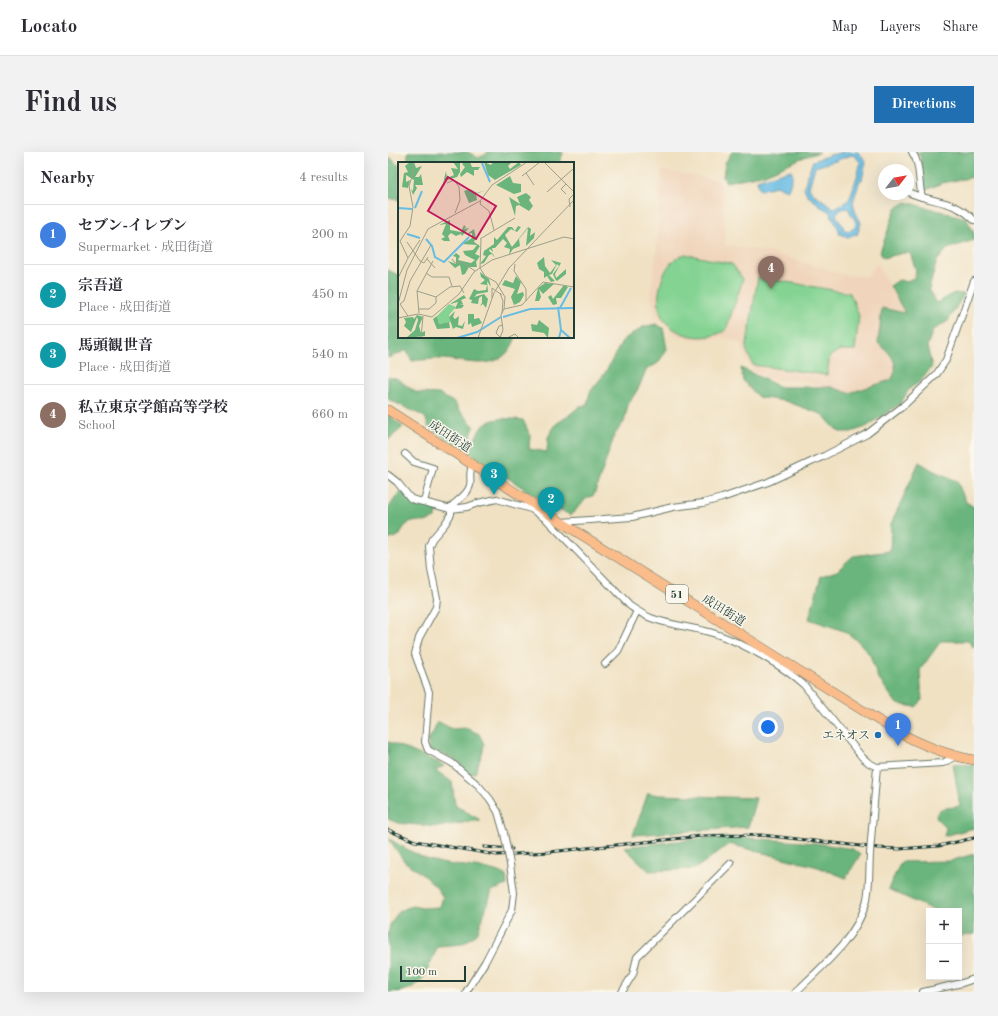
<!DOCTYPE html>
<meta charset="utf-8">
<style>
:root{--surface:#fff;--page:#f2f2f3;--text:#2b2b33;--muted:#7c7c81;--line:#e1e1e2;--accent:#1f6fb2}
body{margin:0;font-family:"Old Standard TT","Noto Serif JP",serif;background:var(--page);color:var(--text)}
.controls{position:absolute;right:12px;bottom:12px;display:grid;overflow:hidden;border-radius:0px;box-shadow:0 4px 16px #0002}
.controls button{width:36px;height:36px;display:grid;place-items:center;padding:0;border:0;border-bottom:1px solid var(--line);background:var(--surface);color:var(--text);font:20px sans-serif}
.compass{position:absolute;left:490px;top:12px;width:36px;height:36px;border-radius:50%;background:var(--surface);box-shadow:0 4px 16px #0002;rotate:59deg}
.scale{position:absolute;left:12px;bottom:10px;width:66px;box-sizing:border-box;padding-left:4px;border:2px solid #1f3d34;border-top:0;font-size:11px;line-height:14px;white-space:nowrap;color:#1f3d34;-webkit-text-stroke:3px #fbf7ec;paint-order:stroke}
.you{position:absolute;left:380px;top:575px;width:14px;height:14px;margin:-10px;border:3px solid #fff;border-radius:50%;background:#1a73e8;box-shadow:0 0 0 6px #1a73e833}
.badge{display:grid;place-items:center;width:26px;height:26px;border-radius:50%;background:var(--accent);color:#fff;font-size:13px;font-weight:700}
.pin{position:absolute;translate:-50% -33px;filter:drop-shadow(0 1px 2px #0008)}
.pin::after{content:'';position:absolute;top:21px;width:14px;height:12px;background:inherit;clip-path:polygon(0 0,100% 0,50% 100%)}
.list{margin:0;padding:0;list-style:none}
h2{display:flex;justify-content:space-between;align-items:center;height:52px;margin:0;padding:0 16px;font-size:17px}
h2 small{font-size:13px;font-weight:400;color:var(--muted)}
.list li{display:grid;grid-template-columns:26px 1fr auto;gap:12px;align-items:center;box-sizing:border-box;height:60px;padding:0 16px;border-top:1px solid var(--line)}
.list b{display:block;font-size:15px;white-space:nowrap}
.list p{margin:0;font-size:13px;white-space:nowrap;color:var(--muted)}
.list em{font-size:13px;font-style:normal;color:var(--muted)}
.map{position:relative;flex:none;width:586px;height:840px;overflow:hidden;border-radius:0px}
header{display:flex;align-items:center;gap:24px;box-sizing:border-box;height:56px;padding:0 20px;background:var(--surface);border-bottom:1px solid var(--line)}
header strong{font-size:19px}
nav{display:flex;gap:22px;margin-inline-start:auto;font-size:14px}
.intro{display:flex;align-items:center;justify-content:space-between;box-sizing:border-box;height:96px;padding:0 24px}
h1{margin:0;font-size:28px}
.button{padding:10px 18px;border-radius:0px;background:var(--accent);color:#fff;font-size:14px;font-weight:700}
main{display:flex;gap:24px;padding:0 24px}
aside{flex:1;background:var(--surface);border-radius:0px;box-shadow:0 4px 16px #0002}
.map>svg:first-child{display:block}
</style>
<header>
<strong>Locato</strong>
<nav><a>Map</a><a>Layers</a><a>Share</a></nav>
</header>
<div class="intro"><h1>Find us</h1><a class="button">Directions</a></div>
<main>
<aside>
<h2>Nearby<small>4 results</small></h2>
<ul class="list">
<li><span class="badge" style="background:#3f7fe0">1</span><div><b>セブン-イレブン</b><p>Supermarket · 成田街道</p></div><em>200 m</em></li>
<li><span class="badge" style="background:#0f9aa8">2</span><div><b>宗吾道</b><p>Place · 成田街道</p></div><em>450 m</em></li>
<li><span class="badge" style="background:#0f9aa8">3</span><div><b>馬頭観世音</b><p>Place · 成田街道</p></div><em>540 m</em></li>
<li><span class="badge" style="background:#8d6e63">4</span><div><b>私立東京学館高等学校</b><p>School</p></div><em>660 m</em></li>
</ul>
</aside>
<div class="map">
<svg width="586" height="840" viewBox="0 0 586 840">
<rect width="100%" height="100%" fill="#fbf7ec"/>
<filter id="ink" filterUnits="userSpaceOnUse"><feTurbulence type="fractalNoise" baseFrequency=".025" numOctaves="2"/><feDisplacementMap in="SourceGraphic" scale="8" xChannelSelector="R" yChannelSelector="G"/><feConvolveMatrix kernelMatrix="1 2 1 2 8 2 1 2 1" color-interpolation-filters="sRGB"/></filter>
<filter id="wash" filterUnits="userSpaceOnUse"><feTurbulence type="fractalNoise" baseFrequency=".012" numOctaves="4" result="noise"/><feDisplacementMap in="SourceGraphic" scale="16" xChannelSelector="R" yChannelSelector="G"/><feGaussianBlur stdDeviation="0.9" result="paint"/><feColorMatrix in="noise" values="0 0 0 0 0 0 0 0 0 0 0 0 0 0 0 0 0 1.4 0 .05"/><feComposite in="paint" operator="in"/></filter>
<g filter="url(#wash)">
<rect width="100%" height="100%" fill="#f0e1c3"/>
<polygon fill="#f0d5bc" points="274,18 332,29 336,63 337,93 381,100 457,123 479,124 489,112 517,160 494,156 490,191 504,206 508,216 503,228 484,234 452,250 428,233 417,228 383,228 367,220 358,208 353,191 337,185 306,188 288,183 268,164 263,139 269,95"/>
<g fill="#84d393" stroke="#528864">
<path d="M297,102L344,112L355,127L338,178C318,190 291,186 276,168C265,153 272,122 284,110C287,106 293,104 297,102Z"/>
<polygon points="370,125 462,141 471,164 467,198 452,198 442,204 439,223 365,213 358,197"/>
</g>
<g fill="#6bb57d" stroke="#457958">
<polygon points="20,0 80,0 90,6 99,2 99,0 175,0 173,8 169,11 20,11"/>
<polygon points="344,0 432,0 416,5 377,22 338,30 335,25 337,11"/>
<polygon points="529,0 586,0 586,25 554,31 538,38 532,3"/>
<polygon points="3,6 9,13 11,13 11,48 0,46 0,8"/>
<path d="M518,50L578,66L586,81V88L559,97L549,109L541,137L549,151L566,141L576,142L560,169L545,178L539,194L544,215L530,231L521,237L513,251L478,275L463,280H451L433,262L397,249L370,245L355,229L353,216L392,235H443L461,241L503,228C505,225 508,219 507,215C507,205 497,197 490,191L494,156L517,161L502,134L511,128L519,130L527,125L528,118L522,101H515L495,106L492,100L508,56Z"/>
<path d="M0,118L10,123L11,122V185H128C115,221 85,210 56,207C46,206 35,208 24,209L19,198L0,206Z"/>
<path d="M268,172L275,176L279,197L270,211L258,218L251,235L240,253L236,270L227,282L206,343L199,346L183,363L164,355L82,301C92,268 101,264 135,268L142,283L141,297L159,300L160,285L168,272L180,264L192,254L199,253L202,240L217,221L235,188L255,175Z"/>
<polygon points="0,225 8,226 29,241 51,242 67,251 70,257 86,274 78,299 41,276 37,265 0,247"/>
<polygon points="0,262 15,275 0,288"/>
<polygon points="531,310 546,319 569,329 578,350 586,355 586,496 580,489 553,489 532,518 534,549 528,555 509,552 490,526 482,503 470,489 456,479 421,467 433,424 449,419 465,404 502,399 503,372"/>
<polygon points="12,339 49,358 47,366 37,370 23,369 16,375 12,383 0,388 0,357"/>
<polygon points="49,569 64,577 78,576 91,582 96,592 95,599 87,621 79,622 75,617 73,612 63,605 42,598 39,588 46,579"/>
<polygon points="0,590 4,591 47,609 56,614 47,618 64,630 67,653 92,668 50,675 10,671 0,667"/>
<polygon points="565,612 586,613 586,676 556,684 558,676 549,667 548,663 553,657 572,654"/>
<polygon points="260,641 271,643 368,646 360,675 245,683"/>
<polygon points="327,685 360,686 427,691 465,697 472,703 458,726 430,715 341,692 307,717 261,719 236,695"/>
<path d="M1,687C14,694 31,705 45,709C69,716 95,712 118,723L119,733L104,739L89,782L75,792L50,794C37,822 36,840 0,840V783L2,773L11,759L24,754L34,756L52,755L55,745L48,735L36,724L16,709Z"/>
<polygon points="586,702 586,782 574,784 571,783 571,759 547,759 500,737 513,710 562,709"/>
</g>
<g fill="#67bce3" stroke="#437c8c" fill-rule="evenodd">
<path d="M457,0H470L478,9L474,28H472L465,50L467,59L473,71L469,83L467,82L460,85L451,82L452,80L441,59L431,54L432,53L420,44L416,36L419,24L418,23L420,22L425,9L442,3ZM464,3L467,4L473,11L469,21L470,22L461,48L447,56H445L432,46L424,41L421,35L427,15L446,9L447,10L449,8ZM457,56L461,57L462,60L468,70L467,76L461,79L456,78L454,72H453L448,63L449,60Z"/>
<polygon points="403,18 405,23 400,38 388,34 372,38 369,28"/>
</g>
</g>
<g filter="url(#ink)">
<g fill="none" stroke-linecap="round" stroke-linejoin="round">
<defs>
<g id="minor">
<path d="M524,0C533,12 530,31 534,45"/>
<path d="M520,40C544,51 566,47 586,68"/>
<polyline points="17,302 26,310 45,316 36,350"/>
<path d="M0,323L9,330L23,347L63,357L79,355L90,351L109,347L143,357L158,367L242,454C248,458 255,463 263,466C284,474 307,475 328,482C355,491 395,514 416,533L474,605L481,611L489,615"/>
<path d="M61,357C67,350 78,344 81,336C85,329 79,322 85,312"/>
<polyline points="63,357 63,362 57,372 44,387 41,394 43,418 49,446 48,455 31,486 27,502 41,540 37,590 40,598 64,611 90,633 102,647 110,660 116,681"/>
<polyline points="173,370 244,365 285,355 315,351 334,346 380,330 436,304 479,282 515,254 548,223 558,208 586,129"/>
<polyline points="217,512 230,499 249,459"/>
<polyline points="483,688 489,615 555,611 566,605"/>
<polyline points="78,840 97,810 124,758 126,741 122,712"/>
<polyline points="234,840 245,822 249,805 343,711"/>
<path d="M408,840C434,814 467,788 478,751C482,738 481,716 482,702"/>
<polyline points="535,840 574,831 586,827"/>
</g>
<path id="highway" d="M0,258L173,370L506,578C532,592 557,603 586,608"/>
</defs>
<use href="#minor" stroke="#687666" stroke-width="8"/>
<use href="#highway" stroke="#687666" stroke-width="10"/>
<use href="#minor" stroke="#fff" stroke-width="6"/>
<use href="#highway" stroke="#fabc8b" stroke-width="9"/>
<defs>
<g id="rail">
<polyline points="0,678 27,689 109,703 161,700 314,684 373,683 491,696 511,697 551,694 586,686"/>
<polyline points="96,695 124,697"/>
</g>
</defs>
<use href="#rail" stroke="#1f3d34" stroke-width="3"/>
<use href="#rail" stroke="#fbf7ec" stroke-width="1.5" stroke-dasharray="4.5" stroke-linecap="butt"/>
<defs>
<g id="minor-bridge">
<polyline points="116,681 122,712"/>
<polyline points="482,702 483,688"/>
</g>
</defs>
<use href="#minor-bridge" stroke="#687666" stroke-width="8" stroke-linecap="butt"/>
<use href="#minor-bridge" stroke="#fff" stroke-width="6"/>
</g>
</g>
<circle fill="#1f6fb2" stroke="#fbf7ec" stroke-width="1.5" cx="490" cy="583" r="4"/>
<g text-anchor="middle" stroke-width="3" stroke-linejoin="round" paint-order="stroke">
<rect fill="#fbf7ec" stroke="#61756b" stroke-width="1" x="278" y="433" width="22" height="18" rx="3"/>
<g font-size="11" font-weight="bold" fill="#1f3d34">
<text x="289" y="446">51</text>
</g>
<g font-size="12" fill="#1f3d34" stroke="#fbf7ec">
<text transform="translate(62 284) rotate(33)" y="4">成田街道</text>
<text transform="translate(336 458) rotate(32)" y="4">成田街道</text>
</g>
<g font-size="12" fill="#1f3d34" stroke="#fbf7ec" text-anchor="end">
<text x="482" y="587">エネオス</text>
</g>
</g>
<g transform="translate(10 10)">
<rect width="176" height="176" fill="#f0e1c3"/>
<path d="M51,142L58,145L51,153L53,160L41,162L39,154Z" fill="#84d393"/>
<path d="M12,0H16L18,6L24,4L17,15H21L23,12L25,23H17L19,26L15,33L13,27L15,29L16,18L8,13V20L12,18L10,26L4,25L6,11L10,10L7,4ZM55,0L62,1V10L59,15L46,19L43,30L48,9L49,16L56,13L53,6L60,7ZM67,0H72L74,5H82L80,8H76V14L69,10L63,15L62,12L67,5L64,2ZM86,0L93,3L95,0H114L110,4L112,7L121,0L123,3L97,18L90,13ZM112,14L115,21L123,22V30L116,32L98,23ZM72,27L79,31L88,28L78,32L79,38L71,41L66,29ZM128,31L133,35L131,38L135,44L131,49L121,43L118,44L117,54L111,35L122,42L119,35ZM52,58V68L63,70L66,63L68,65L66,67L71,66L64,74L63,72L58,74L53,71L50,74L52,79H46L43,77L47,75L44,72L48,62L41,63ZM120,64L123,65L119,70L113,67L107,73L114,85L130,65L133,67L132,74L137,70L136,76L128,84L130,66L121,77L122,84L115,87L111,93L112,87L106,85L109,81L105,77L97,86H94L95,90L92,87L91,89L95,92L97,96L94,92L91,93L86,101L82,102L88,94L85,93L86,89L96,82V75L99,78L110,65H114L117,69ZM76,67L78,76L76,80L82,84L77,92L82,94L78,100L79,105H71L67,112L64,113L62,103L57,106L50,99L58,102V95L55,94L58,91L62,94L60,98L73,101L77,98L67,93L65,89L75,88L79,83L64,82L74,76V71L69,72ZM146,95L147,104L152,111L158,103L153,98L163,101L157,112L158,116L168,107V112L159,119L157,117L155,112L161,104L159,102L154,112L151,113L157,119L153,120L149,114L146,116V110L141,107L139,101ZM82,110L91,117L93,125L89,119L90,130L79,132L76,135L86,132L90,137L88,146L85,142L82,144L84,141V134L81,136L80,142L73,141L74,138L71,137L76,127L80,129L88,128L89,123L82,122L87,118L83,115ZM118,114L123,120L119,132L125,130L126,133L122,140L116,143L113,135L117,127L104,123L107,118L115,121ZM147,121L156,122L145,132L141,127L143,135L141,139H137L140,126ZM166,123L170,125L163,136H158L159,142L155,143L150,135L153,133L155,137ZM66,133L68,136L63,138L65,142H62L66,143L64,146L57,147L60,140L52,142ZM57,149L55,155L57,157L61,154L60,163L64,164L67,159L65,167L58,165L55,167L51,155ZM70,152H76V157L81,156L84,161L74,165L73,161L70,163ZM19,153L25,155L21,164L23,171L27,169V174L8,176L17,168L20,158L19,155L13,170L6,164L8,160L6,156L15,155L16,157ZM39,154L41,162L51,160L52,166L39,167L35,157ZM141,158L151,166L150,176L146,171L134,169L133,162L139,163Z" fill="#6bb57d"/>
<path fill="none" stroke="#67bce3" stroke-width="2" d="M84,1L92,20M0,46L14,47M17,46L24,29M9,72L22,76M28,77L34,84L37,95L46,100L71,75M160,145L163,168L161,176M162,146L173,126M105,155L132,147L176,146M163,168L172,176M59,176L79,170L103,155"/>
<path fill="none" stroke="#9c9f8a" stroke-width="1" d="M146,0L176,30M128,11L136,23M124,14L142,0M49,21L56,18L61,25L62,38L57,51M168,22L163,27L168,32M149,30L175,7M83,39L82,42L91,49L96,68M172,45L171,37L176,32M82,77L117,56M9,80L22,99L26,101L30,95M10,96L22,78M29,97L37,106M54,97L57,101L64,100L77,109M117,102L116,109L128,127V139M82,106L83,77M82,106L87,114L98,120L107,135L106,147M28,111L34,115H51L54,124M0,116L10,96L2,79L12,64L15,45L11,24L15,12V0M19,129L38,135L52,125L62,124L66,131M102,131L105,139L104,151M94,136V126L104,133M0,142L9,108L30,67L82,39L94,23L129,0M2,142L6,139L12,119L33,83M2,142L10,154M21,147H31L38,141V135M21,151L19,129L35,99M0,156L20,152L34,155L61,132L76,110L94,98L166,75L176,77M23,176L25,154M80,176L96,131L111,106L176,38M102,176L105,168L103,153L106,147L124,143L145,120L176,125M103,176L98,171L101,164L105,163M109,176L117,172L121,176"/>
<path fill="#c2185b" fill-opacity="0.15" stroke="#c2185b" stroke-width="2" d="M50,15L98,44L78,77L30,49Z"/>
<rect width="176" height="176" fill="none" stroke="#1f3d34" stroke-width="2"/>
</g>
</svg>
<div class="controls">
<button>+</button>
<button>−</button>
</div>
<svg class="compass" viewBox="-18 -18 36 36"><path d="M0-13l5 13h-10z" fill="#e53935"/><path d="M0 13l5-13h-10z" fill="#7c7c81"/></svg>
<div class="scale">100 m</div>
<div class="you"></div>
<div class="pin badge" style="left:510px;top:594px;background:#3f7fe0">1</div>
<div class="pin badge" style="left:163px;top:368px;background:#0f9aa8">2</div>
<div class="pin badge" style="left:106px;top:343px;background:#0f9aa8">3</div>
<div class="pin badge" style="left:383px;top:137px;background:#8d6e63">4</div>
</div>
</main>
